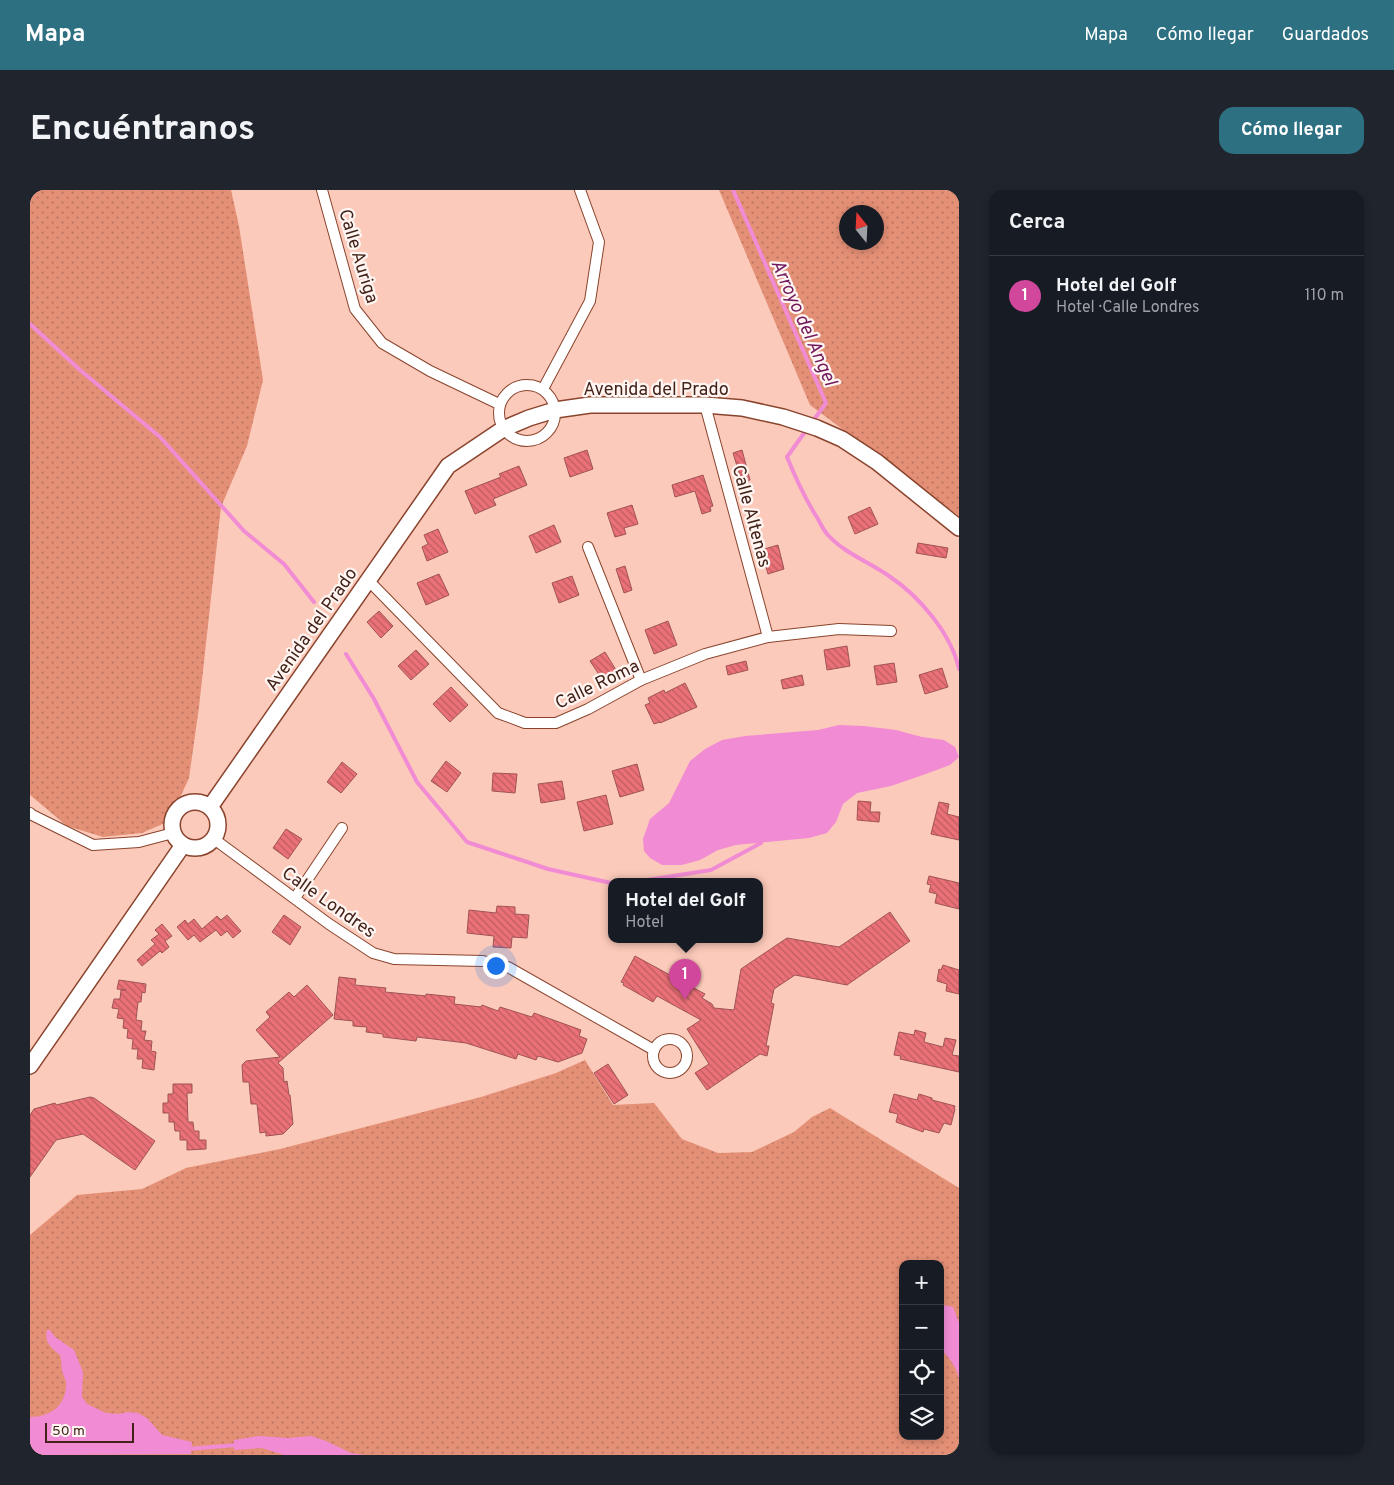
<!DOCTYPE html>
<html lang="es">
<meta charset="utf-8">
<style>
:root{--surface:#171b24;--page:#20242c;--text:#f1f3f6;--muted:#9ea1a6;--line:#363941;--accent:#2d7082}
body{margin:0;font-family:Overpass,sans-serif;background:var(--page);color:var(--text)}
.controls{position:absolute;right:15px;bottom:15px;display:grid;overflow:hidden;border-radius:10px;box-shadow:0 2px 8px #0003}
.controls button{width:45px;height:45px;display:grid;place-items:center;padding:0;border:0;border-bottom:1px solid var(--line);background:var(--surface);color:var(--text);font:25px sans-serif}
.compass{position:absolute;left:809px;top:15px;width:45px;height:45px;border-radius:50%;background:var(--surface);box-shadow:0 2px 8px #0003;rotate:342deg}
.scale{position:absolute;left:15px;bottom:12px;width:89px;box-sizing:border-box;padding-left:5px;border:2px solid #432319;border-top:0;font-size:14px;line-height:18px;white-space:nowrap;color:#432319;-webkit-text-stroke:4px #fff6f3;paint-order:stroke}
.you{position:absolute;left:465px;top:775px;width:18px;height:18px;margin:-12px;border:4px solid #fff;border-radius:50%;background:#1a73e8;box-shadow:0 0 0 8px #1a73e833}
.badge{display:grid;place-items:center;width:32px;height:32px;border-radius:50%;background:var(--accent);color:#fff;font-size:16px;font-weight:700}
.pin{position:absolute;translate:-50% -41px;filter:drop-shadow(0 1px 2px #0008)}
.pin::after{content:'';position:absolute;top:26px;width:18px;height:15px;background:inherit;clip-path:polygon(0 0,100% 0,50% 100%)}
.popup{position:absolute;left:578px;top:688px;width:155px;height:65px;box-sizing:border-box;display:grid;place-content:center;border-radius:10px;background:var(--surface);filter:drop-shadow(0 1px 4px #0005);font-size:16px;white-space:nowrap;color:var(--muted)}
.popup b{font-size:19px;color:var(--text)}
.popup::after{content:'';position:absolute;left:50%;top:100%;margin-left:-10px;border:10px solid transparent;border-top-color:var(--surface)}
.list{margin:0;padding:0;list-style:none}
h2{display:flex;justify-content:space-between;align-items:center;height:65px;margin:0;padding:0 20px;font-size:21px}
h2 small{font-size:16px;font-weight:400;color:var(--muted)}
.list li{display:grid;grid-template-columns:32px 1fr auto;gap:15px;align-items:center;box-sizing:border-box;height:80px;padding:0 20px;border-top:1px solid var(--line)}
.list b{display:block;font-size:19px;white-space:nowrap}
.list p{margin:0;font-size:16px;white-space:nowrap;color:var(--muted)}
.list em{font-size:16px;font-style:normal;color:var(--muted)}
.icon{flex:none;width:28px;height:28px;fill:none;stroke:currentColor;stroke-width:2;stroke-linecap:round;stroke-linejoin:round}
.map{position:relative;flex:none;width:929px;height:1265px;overflow:hidden;border-radius:15px}
header{display:flex;align-items:center;gap:30px;box-sizing:border-box;height:70px;padding:0 25px;background:var(--accent);color:#fff}
header strong{font-size:24px}
nav{display:flex;gap:28px;margin-inline-start:auto;font-size:18px}
.intro{display:flex;align-items:center;justify-content:space-between;box-sizing:border-box;height:120px;padding:0 30px}
h1{margin:0;font-size:35px}
.button{padding:12px 22px;border-radius:15px;background:var(--accent);color:#fff;font-size:18px;font-weight:700}
main{display:flex;gap:30px;padding:0 30px}
aside{flex:1;background:var(--surface);border-radius:15px;box-shadow:0 2px 8px #0003}
.map>svg:first-child{display:block}
</style>
<header>
<strong>Mapa</strong>
<nav><a>Mapa</a><a>Cómo llegar</a><a>Guardados</a></nav>
</header>
<div class="intro"><h1>Encuéntranos</h1><a class="button">Cómo llegar</a></div>
<main>
<div class="map">
<svg width="929" height="1265" viewBox="0 0 929 1265">
<defs>
<pattern id="grass-dots" width="8" height="8" patternUnits="userSpaceOnUse" patternTransform="scale(1.25)"><rect width="8" height="8" fill="#e49076"/><path d="M2 2h.1M6 6h.1" fill="none" stroke="#ba7560" stroke-width="1.8" stroke-linecap="round"/></pattern>
<pattern id="building-back-hatch" width="6" height="6" patternUnits="userSpaceOnUse" patternTransform="scale(1.25)"><rect width="6" height="6" fill="#ea7177"/><path d="M-1 5l2 2M0 0l6 6M5-1l2 2" fill="none" stroke="#bf5c61"/></pattern>
</defs>
<rect width="100%" height="100%" fill="#fccaba"/>
<g fill="url(#grass-dots)" fill-rule="evenodd">
<polygon points="0,0 201,0 209,36 233,190 217,256 191,317 169,517 159,588 148,612 135,633 112,643 73,647 37,636 0,605"/>
<path d="M689,0H929V326L780,215ZM816,22H846V52H816Z"/>
<path d="M555,870L583,915L624,913L652,949L688,963L722,962L764,942L782,927L800,918L929,998V1265H0V1045L47,1005L112,999L156,978L250,959L451,907L526,883ZM873,1074H910V1246H873Z"/>
</g>
<g fill="#f18cd4">
<polygon points="809,535 834,536 866,540 892,547 914,550 925,557 929,567 920,575 893,585 861,596 827,603 813,614 806,632 797,643 779,648 706,655 688,660 670,670 652,675 632,675 620,668 614,661 613,649 620,629 639,613 660,571 675,559 692,550 715,546 788,540"/>
<path d="M910,1114L923,1117L929,1133V1189C926,1175 919,1168 910,1158Z"/>
<path d="M17,1140H20L25,1147L44,1160L53,1182L52,1207L57,1214L76,1223L88,1224L98,1222L108,1223L117,1228L132,1245L162,1252L161,1264L0,1265V1227C21,1227 37,1215 36,1192C35,1188 33,1185 32,1181C31,1175 32,1170 30,1165C22,1158 14,1153 17,1140Z"/>
<polygon points="229,1246 258,1248 281,1246 296,1251 321,1263 335,1265 254,1265 232,1258 204,1260 204,1250"/>
</g>
<g fill="none" stroke-linecap="round" stroke-linejoin="round">
<g stroke="#f18cd4" stroke-width="4">
<polyline points="703,0 796,213 783,231"/>
<polyline points="0,134 50,180 130,247 214,341 254,374 284,412"/>
<path d="M777,239L757,267C766,289 775,309 788,329C791,335 794,341 798,345C814,363 839,372 859,386C889,406 921,443 929,479"/>
<polyline points="316,464 344,509 387,592 437,652 518,679 581,693"/>
<polyline points="611,691 681,680 731,653"/>
<polyline points="157,1259 207,1255"/>
</g>
</g>
<g fill="url(#building-back-hatch)" stroke="#a05356">
<polygon points="557,260 563,279 540,287 534,268"/>
<polygon points="712,260 720,290 712,292 703,263"/>
<polygon points="489,276 497,295 463,309 466,315 445,324 435,301 471,287 469,284"/>
<polygon points="673,285 683,316 680,317 681,321 672,324 665,301 645,307 642,295"/>
<polygon points="602,315 608,334 594,338 596,344 585,347 577,323"/>
<polygon points="840,317 848,334 825,344 818,327"/>
<polygon points="524,335 531,352 506,363 499,346"/>
<polygon points="408,339 418,362 397,371 392,357 398,354 394,345"/>
<polygon points="888,353 918,358 916,368 886,363"/>
<polygon points="748,355 754,379 738,384 731,360"/>
<polygon points="595,376 602,400 594,403 586,379"/>
<polygon points="409,384 419,405 396,415 387,393"/>
<polygon points="542,386 549,405 529,413 522,393"/>
<polygon points="349,421 363,436 351,448 337,432"/>
<polygon points="638,431 647,455 624,464 615,440"/>
<polygon points="817,456 820,476 797,480 794,460"/>
<polygon points="386,460 399,474 381,490 368,476"/>
<polygon points="575,462 586,480 572,489 560,471"/>
<polygon points="716,471 718,480 698,485 696,476"/>
<polygon points="864,473 867,492 847,495 844,476"/>
<polygon points="912,478 918,497 895,504 889,485"/>
<polygon points="772,485 774,495 753,499 751,490"/>
<polygon points="655,493 667,517 630,533 630,532 624,534 615,515 620,513 618,508 634,500 635,503"/>
<polygon points="421,497 438,515 420,532 403,514"/>
<polygon points="416,571 431,583 417,602 401,591"/>
<polygon points="312,572 327,584 311,603 297,592"/>
<polygon points="607,574 614,600 590,607 582,581"/>
<polygon points="463,583 487,584 485,603 462,601"/>
<polygon points="532,591 535,609 511,613 508,594"/>
<polygon points="576,605 583,634 554,641 547,612"/>
<polygon points="828,611 841,612 840,622 850,622 849,632 827,630"/>
<polygon points="909,612 919,614 917,624 929,627 929,650 901,644"/>
<polygon points="256,639 272,649 258,669 243,658"/>
<polygon points="899,686 929,693 929,719 905,713 907,704 899,702 901,695 897,694"/>
<polygon points="467,716 485,717 485,724 499,725 497,748 482,747 481,758 463,757 464,746 437,743 439,720 466,723"/>
<polygon points="860,722 880,751 817,795 765,785 744,799 741,813 744,814 736,856 739,856 737,866 730,864 677,900 665,883 679,874 657,839 671,830 627,806 623,812 593,795 594,793 591,792 605,766 675,804 672,808 682,814 684,818 704,820 711,779 757,748 809,757"/>
<polygon points="197,725 211,741 203,748 197,741 191,746 186,740 170,752 164,745 158,750 147,737 155,730 158,734 164,729 172,739 187,726 191,730"/>
<polygon points="254,725 271,737 260,755 242,742"/>
<polygon points="132,734 142,746 135,751 139,757 132,763 130,761 112,776 107,770 125,754 121,750 129,744 125,740"/>
<polygon points="913,775 929,780 929,804 916,801 917,794 907,791 909,779 911,780"/>
<polygon points="309,787 326,789 325,795 356,798 355,802 396,806 396,804 425,807 424,814 451,817 452,815 468,821 470,817 502,827 504,823 551,840 549,846 557,849 552,863 528,872 508,866 506,870 488,864 486,869 436,853 387,847 386,851 353,847 353,844 336,842 337,837 323,836 323,831 304,829"/>
<polygon points="89,790 116,794 115,803 112,802 111,812 108,812 106,830 112,831 111,841 116,841 114,850 122,851 121,861 126,862 124,880 112,878 113,869 107,869 108,859 102,859 103,849 97,848 98,839 93,838 94,829 87,828 89,819 82,818 84,809 90,809 91,800 96,800 87,799"/>
<polygon points="277,795 303,825 248,873 253,878 254,892 257,891 259,905 260,905 263,934 253,944 236,946 236,942 230,943 227,914 221,914 219,892 213,892 212,875 216,871 250,867 226,840 240,827 236,822 259,802 264,807"/>
<polygon points="885,840 896,843 894,852 913,857 915,848 926,850 922,865 929,866 929,882 870,869 871,866 864,865 869,842 884,845"/>
<polygon points="578,874 598,905 584,914 564,883"/>
<polygon points="143,894 162,894 162,903 157,903 158,932 163,932 164,941 169,941 169,950 176,950 176,959 157,960 157,950 150,950 150,941 145,941 144,932 139,932 139,923 133,923 133,913 138,913 138,904 143,904"/>
<polygon points="864,904 887,910 889,904 902,908 902,910 925,916 924,919 925,919 921,935 914,933 909,943 894,939 893,942 866,932 868,924 859,922"/>
<polygon points="60,907 64,908 125,951 105,980 53,944 26,950 0,987 0,925 4,919 25,913 26,915"/>
</g>
<g fill="none" stroke-linecap="round" stroke-linejoin="round">
<defs>
<g id="street">
<polyline points="292,0 325,119 352,153 400,181 469,214"/>
<circle cx="497" cy="223" r="28"/>
<polyline points="513,199 560,111 569,52 550,0"/>
<polyline points="675,215 738,447"/>
<polyline points="558,357 611,490"/>
<polyline points="338,390 468,523 495,533 526,533 558,519 611,490 675,464 738,447 809,439 861,441"/>
<polyline points="0,623 2,625 63,655 109,652 143,643"/>
<polyline points="184,649 299,734 343,763 364,769 453,771 478,777 624,860"/>
<polyline points="265,708 312,638"/>
<circle cx="640" cy="866" r="17"/>
</g>
<g id="secondary">
<circle cx="165" cy="635" r="23"/>
<polyline points="180,617 418,276 473,239 499,228 525,220 560,215 675,215 712,218 753,227 787,238 812,249 847,272 929,338"/>
<polyline points="0,876 153,655"/>
</g>
</defs>
<use href="#street" stroke="#8a442d" stroke-width="12"/>
<use href="#secondary" stroke="#8a442d" stroke-width="18"/>
<use href="#street" stroke="#fff" stroke-width="10"/>
<use href="#secondary" stroke="#fff" stroke-width="15"/>
</g>
<g text-anchor="middle" stroke-width="4.5" stroke-linejoin="round" paint-order="stroke">
<g font-size="18" fill="#432319" stroke="#fff6f3">
<text transform="translate(329 66) rotate(73)" y="6">Calle Auriga</text>
<text x="626" y="205">Avenida del Prado</text>
<text transform="translate(722 326) rotate(75)" y="6">Calle Altenas</text>
<text transform="translate(281 439) rotate(-55)" y="6">Avenida del Prado</text>
<text transform="translate(567 494) rotate(-26)" y="6">Calle Roma</text>
<text transform="translate(299 712) rotate(35)" y="6">Calle Londres</text>
</g>
<g font-size="19" font-style="italic" fill="#71195e" stroke="#fff6f3">
<text transform="translate(775 132) rotate(66)" y="7">Arroyo del Angel</text>
</g>
</g>
</svg>
<div class="controls">
<button>+</button>
<button>−</button>
<button><svg class="icon" aria-label="locate" viewBox="0 0 24 24"><circle cx="12" cy="12" r="6"/><path d="M12 2v4M12 18v4M2 12h4M18 12h4"/></svg></button>
<button><svg class="icon" aria-label="layers" viewBox="0 0 24 24"><path d="M12 4l9 5-9 5-9-5zM3 14l9 5 9-5"/></svg></button>
</div>
<svg class="compass" viewBox="-18 -18 36 36"><path d="M0-13l5 13h-10z" fill="#e53935"/><path d="M0 13l5-13h-10z" fill="#9ea1a6"/></svg>
<div class="scale">50 m</div>
<div class="you"></div>
<div class="pin badge" style="left:655px;top:810px;background:#d1479c">1</div>
<div class="popup"><b>Hotel del Golf</b>Hotel</div>
</div>
<aside>
<h2>Cerca<small></small></h2>
<ul class="list">
<li><span class="badge" style="background:#d1479c">1</span><div><b>Hotel del Golf</b><p>Hotel · Calle Londres</p></div><em>110 m</em></li>
</ul>
</aside>
</main>
